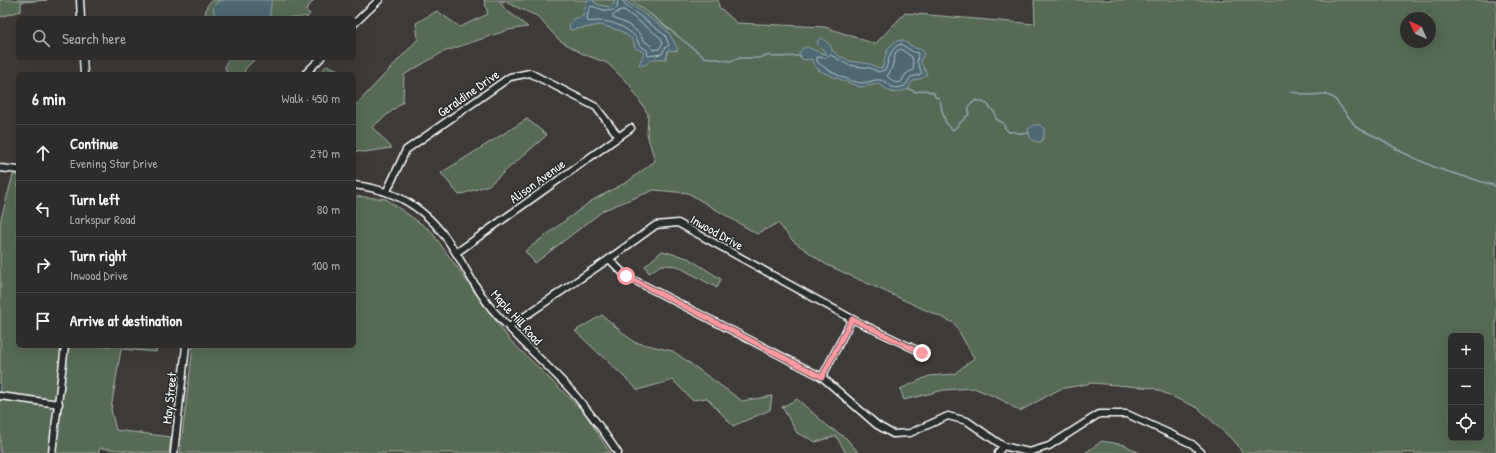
<!DOCTYPE html>
<meta charset="utf-8">
<style>
:root{--surface:#2e2c2a;--page:#363432;--text:#f1f3f6;--muted:#a7a7a8;--line:#494847}
body{margin:0;font-family:"Patrick Hand",sans-serif;background:var(--page);color:var(--text)}
.controls{position:absolute;right:12px;bottom:12px;display:grid;overflow:hidden;border-radius:6px;box-shadow:0 4px 16px #0002}
.controls button{width:36px;height:36px;display:grid;place-items:center;padding:0;border:0;border-bottom:1px solid var(--line);background:var(--surface);color:var(--text);font:20px sans-serif}
.compass{position:absolute;left:1400px;top:12px;width:36px;height:36px;border-radius:50%;background:var(--surface);box-shadow:0 4px 16px #0002;rotate:315deg}
.stop{position:absolute;width:12px;height:12px;margin:-9px;border:3px solid #ff9aa2;border-radius:50%;background:#fff}
.stop.end{background:#ff9aa2;border-color:#fff;box-shadow:0 1px 4px #0008}
.list{margin:0;padding:0;list-style:none}
h2{display:flex;justify-content:space-between;align-items:center;height:52px;margin:0;padding:0 16px;font-size:17px}
h2 small{font-size:13px;font-weight:400;color:var(--muted)}
.list li{display:grid;grid-template-columns:26px 1fr auto;gap:12px;align-items:center;box-sizing:border-box;height:56px;padding:0 16px;border-top:1px solid var(--line)}
.list b{display:block;font-size:15px;white-space:nowrap}
.list p{margin:0;font-size:13px;white-space:nowrap;color:var(--muted)}
.list em{font-size:13px;font-style:normal;color:var(--muted)}
.icon{flex:none;width:22px;height:22px;fill:none;stroke:currentColor;stroke-width:2;stroke-linecap:round;stroke-linejoin:round}
.map{position:relative;flex:none;width:1496px;height:453px;overflow:hidden}
.search{position:absolute;background:var(--surface);box-shadow:0 4px 16px #0002;left:16px;top:16px;width:340px;height:44px;display:flex;align-items:center;gap:10px;box-sizing:border-box;padding:0 14px;border-radius:6px;color:var(--muted);font-size:15px}
.panel{position:absolute;background:var(--surface);box-shadow:0 4px 16px #0002;left:16px;top:72px;width:340px;height:276px;border-radius:6px}
.map>svg:first-child{display:block}
</style>
<div class="map">
<svg width="1496" height="453" viewBox="0 0 1496 453">
<rect width="100%" height="100%" fill="#3d3a38"/>
<filter id="ink" filterUnits="userSpaceOnUse"><feTurbulence type="fractalNoise" baseFrequency=".025" numOctaves="2"/><feDisplacementMap in="SourceGraphic" scale="8" xChannelSelector="R" yChannelSelector="G"/><feConvolveMatrix kernelMatrix="1 2 1 2 8 2 1 2 1" color-interpolation-filters="sRGB"/></filter>
<g filter="url(#ink)">
<g fill="#576a55" stroke="#abb4aa" fill-rule="evenodd">
<polygon points="0,0 47,0 21,2 21,11 0,17"/>
<polygon points="212,0 314,0 310,5 307,8 306,10 310,14 307,18 304,16 300,18 204,18 207,6"/>
<polygon points="484,0 499,0 505,9 528,27 508,30 443,52 404,75 403,102 372,127 392,148 364,152 354,151 354,107 418,39 416,23 437,11 460,27 488,14"/>
<path d="M500,0H718L719,7L737,23L825,27L875,44L905,13L1035,24L1034,0H1496V453H1242L1237,444L1198,408L1153,388L1092,383L1060,389L1020,411L1000,399L974,388L944,390L904,400L900,389L929,376L954,374L974,358L954,323L825,264L793,241L778,223L757,234L688,193L654,190L604,210L535,263L525,251L591,201L627,182L655,161L647,134L648,114L629,84L607,63L583,54L559,40L537,16ZM1406,18H1430V42H1406ZM1451,336H1481V438H1451Z"/>
<path d="M229,58H256L245,69L244,74H228C223,68 225,64 229,58Z"/>
<polygon points="327,65 338,70 336,74 318,74"/>
<polygon points="527,119 547,135 489,185 459,195 441,173"/>
<polygon points="13,175 18,175 18,346 157,346 156,352 121,349 111,409 116,430 171,437 169,453 148,453 100,448 98,453 0,453 0,222"/>
<polygon points="354,196 386,199 430,230 509,339 585,413 610,453 180,453 193,346 354,346"/>
<polygon points="662,251 688,258 721,279 717,288 677,266 661,265 649,273 645,266"/>
<polygon points="602,315 634,342 673,351 742,401 772,396 770,410 733,426 707,398 692,400 673,380 638,390 575,331"/>
<polygon points="797,399 829,427 846,438 859,453 846,453 836,436 816,442 797,433 782,407"/>
<polygon points="1102,441 1125,445 1140,453 1085,453"/>
</g>
<g fill="#4d6772" stroke="#94a4aa">
<path d="M225,0H273C269,5 272,12 269,18H215L213,7L218,1Z"/>
<path d="M587,0H594V2L600,5L610,7L614,4V0H624L660,25L669,33L678,49L677,51L668,50L666,59C663,59 659,58 655,59C648,60 647,67 639,65L644,52L635,48L633,40L621,31L601,25L570,30L569,25L573,19L584,16L583,12L586,6Z"/>
<path d="M820,38H822L830,45L832,50L840,57L845,58L849,61L871,64L878,68L883,67C885,55 888,41 902,40L915,48L920,49L923,51L924,56L921,58V63L927,74C920,83 912,75 909,89L895,93L889,91L879,84L861,87L849,83L820,71L813,64L812,59L803,60L801,58L799,53L803,48L807,47L824,54H827L818,45L817,42Z"/>
<path d="M1034,125H1040L1044,129V136L1041,142C1032,142 1029,138 1028,129Z"/>
</g>
<g fill="none" stroke-linecap="round" stroke-linejoin="round">
<g stroke="#b8c2c7" stroke-width="1">
<path d="M618,0L617,8C609,14 599,8 591,6L588,12L587,21C591,22 595,21 600,21C613,21 637,31 639,45L647,50L648,56L662,54L665,48L669,45L665,35L625,5L623,0"/>
<polygon points="621,10 624,10 661,38 663,43 659,49 653,50 650,45 644,41 639,33 627,24 613,18 613,16"/>
<path d="M901,44L913,52L918,53L917,62L922,73L919,75L911,77L905,86C887,92 893,82 880,80C874,79 868,83 861,83C850,82 823,69 817,61V57L826,58L831,55L848,65L870,68L879,72L886,69C889,59 890,47 901,44Z"/>
<polygon points="901,49 912,57 914,69 906,74 901,82 895,83 887,76 891,70 896,52"/>
</g>
<g stroke="#94a4aa" stroke-width="1.5">
<polyline points="630,0 654,17 704,57 730,61 740,58 758,58 770,55 773,57 801,56"/>
<path d="M909,89L916,92L925,90L934,93L935,97L939,98C943,109 942,123 953,130L969,114C968,106 970,104 977,100L987,104L995,113L996,119L1003,123L1005,128L1009,132C1017,131 1020,135 1029,133"/>
<polyline points="1292,92 1309,95 1325,94 1334,98 1357,128 1379,138 1402,152 1436,168 1496,186"/>
</g>
<defs>
<g id="minor">
<polyline points="80,0 81,18"/>
<polyline points="354,24 379,0"/>
<polyline points="83,58 84,74"/>
<polyline points="305,74 321,58"/>
<polyline points="0,168 18,170"/>
<path d="M354,185C380,188 403,196 423,213C454,238 467,279 492,309C515,336 542,360 566,385C586,406 602,429 618,453"/>
<polyline points="387,191 406,150 510,77 530,73 596,107 619,137"/>
<polyline points="456,253 631,128"/>
<polyline points="609,259 626,276 822,377 877,425 893,434 910,433 948,416 967,421 1003,446 1029,452 1049,446 1099,414 1127,414 1192,444 1202,453"/>
<polyline points="509,327 609,259 656,225 678,223 852,319 923,353"/>
<polyline points="822,377 852,319"/>
<polyline points="0,396 59,404"/>
<polyline points="52,453 65,346"/>
<polyline points="174,453 186,346"/>
<polyline points="998,453 1003,446"/>
</g>
</defs>
<use href="#minor" stroke="#fff" stroke-width="9"/>
<use href="#minor" stroke="#2a2d2e" stroke-width="6"/>
</g>
</g>
<g fill="none" stroke-linecap="round" stroke-linejoin="round" filter="url(#ink)">
<polyline stroke="#ff9aa2" stroke-width="5" points="626,276 822,377 852,319 922,353"/>
</g>
<g text-anchor="middle" stroke-width="3" stroke-linejoin="round" paint-order="stroke">
<g font-size="13" fill="#fff" stroke="#2a2d2e">
<text transform="translate(468 93) rotate(-35)" y="5">Geraldine Drive</text>
<text transform="translate(537 181) rotate(-36)" y="5">Alison Avenue</text>
<text transform="translate(717 232) rotate(29)" y="5">Inwood Drive</text>
<text transform="translate(517 317) rotate(48)" y="5">Maple Hill Road</text>
<text transform="translate(169 398) rotate(-84)" y="5">May Street</text>
</g>
</g>
</svg>
<div class="controls">
<button>+</button>
<button>−</button>
<button><svg class="icon" aria-label="locate" viewBox="0 0 24 24"><circle cx="12" cy="12" r="6"/><path d="M12 2v4M12 18v4M2 12h4M18 12h4"/></svg></button>
</div>
<svg class="compass" viewBox="-18 -18 36 36"><path d="M0-13l5 13h-10z" fill="#e53935"/><path d="M0 13l5-13h-10z" fill="#a7a7a8"/></svg>
<div class="stop" style="left:626px;top:276px"></div>
<div class="stop end" style="left:922px;top:353px"></div>
<div class="search"><svg class="icon" aria-label="search" viewBox="0 0 24 24"><circle cx="10" cy="10" r="6"/><path d="M15 15l6 6"/></svg>Search here</div>
<section class="panel">
<h2>6 min<small>Walk · 450 m</small></h2>
<ul class="list">
<li><svg class="icon" aria-label="ahead" viewBox="0 0 24 24"><path d="M12 20V5M6 11l6-6 6 6"/></svg><div><b>Continue</b><p>Evening Star Drive</p></div><em>270 m</em></li>
<li><svg class="icon" aria-label="left" viewBox="0 0 24 24"><path d="M17 20v-9H6M10 6l-5 5 5 5"/></svg><div><b>Turn left</b><p>Larkspur Road</p></div><em>80 m</em></li>
<li><svg class="icon" aria-label="right" viewBox="0 0 24 24"><path d="M7 20v-9h11M14 6l5 5-5 5"/></svg><div><b>Turn right</b><p>Inwood Drive</p></div><em>100 m</em></li>
<li><svg class="icon" aria-label="arrive" viewBox="0 0 24 24"><path d="M6 21V4h12l-3 4 3 4H6"/></svg><div><b>Arrive at destination</b></div></li>
</ul>
</section>
</div>
